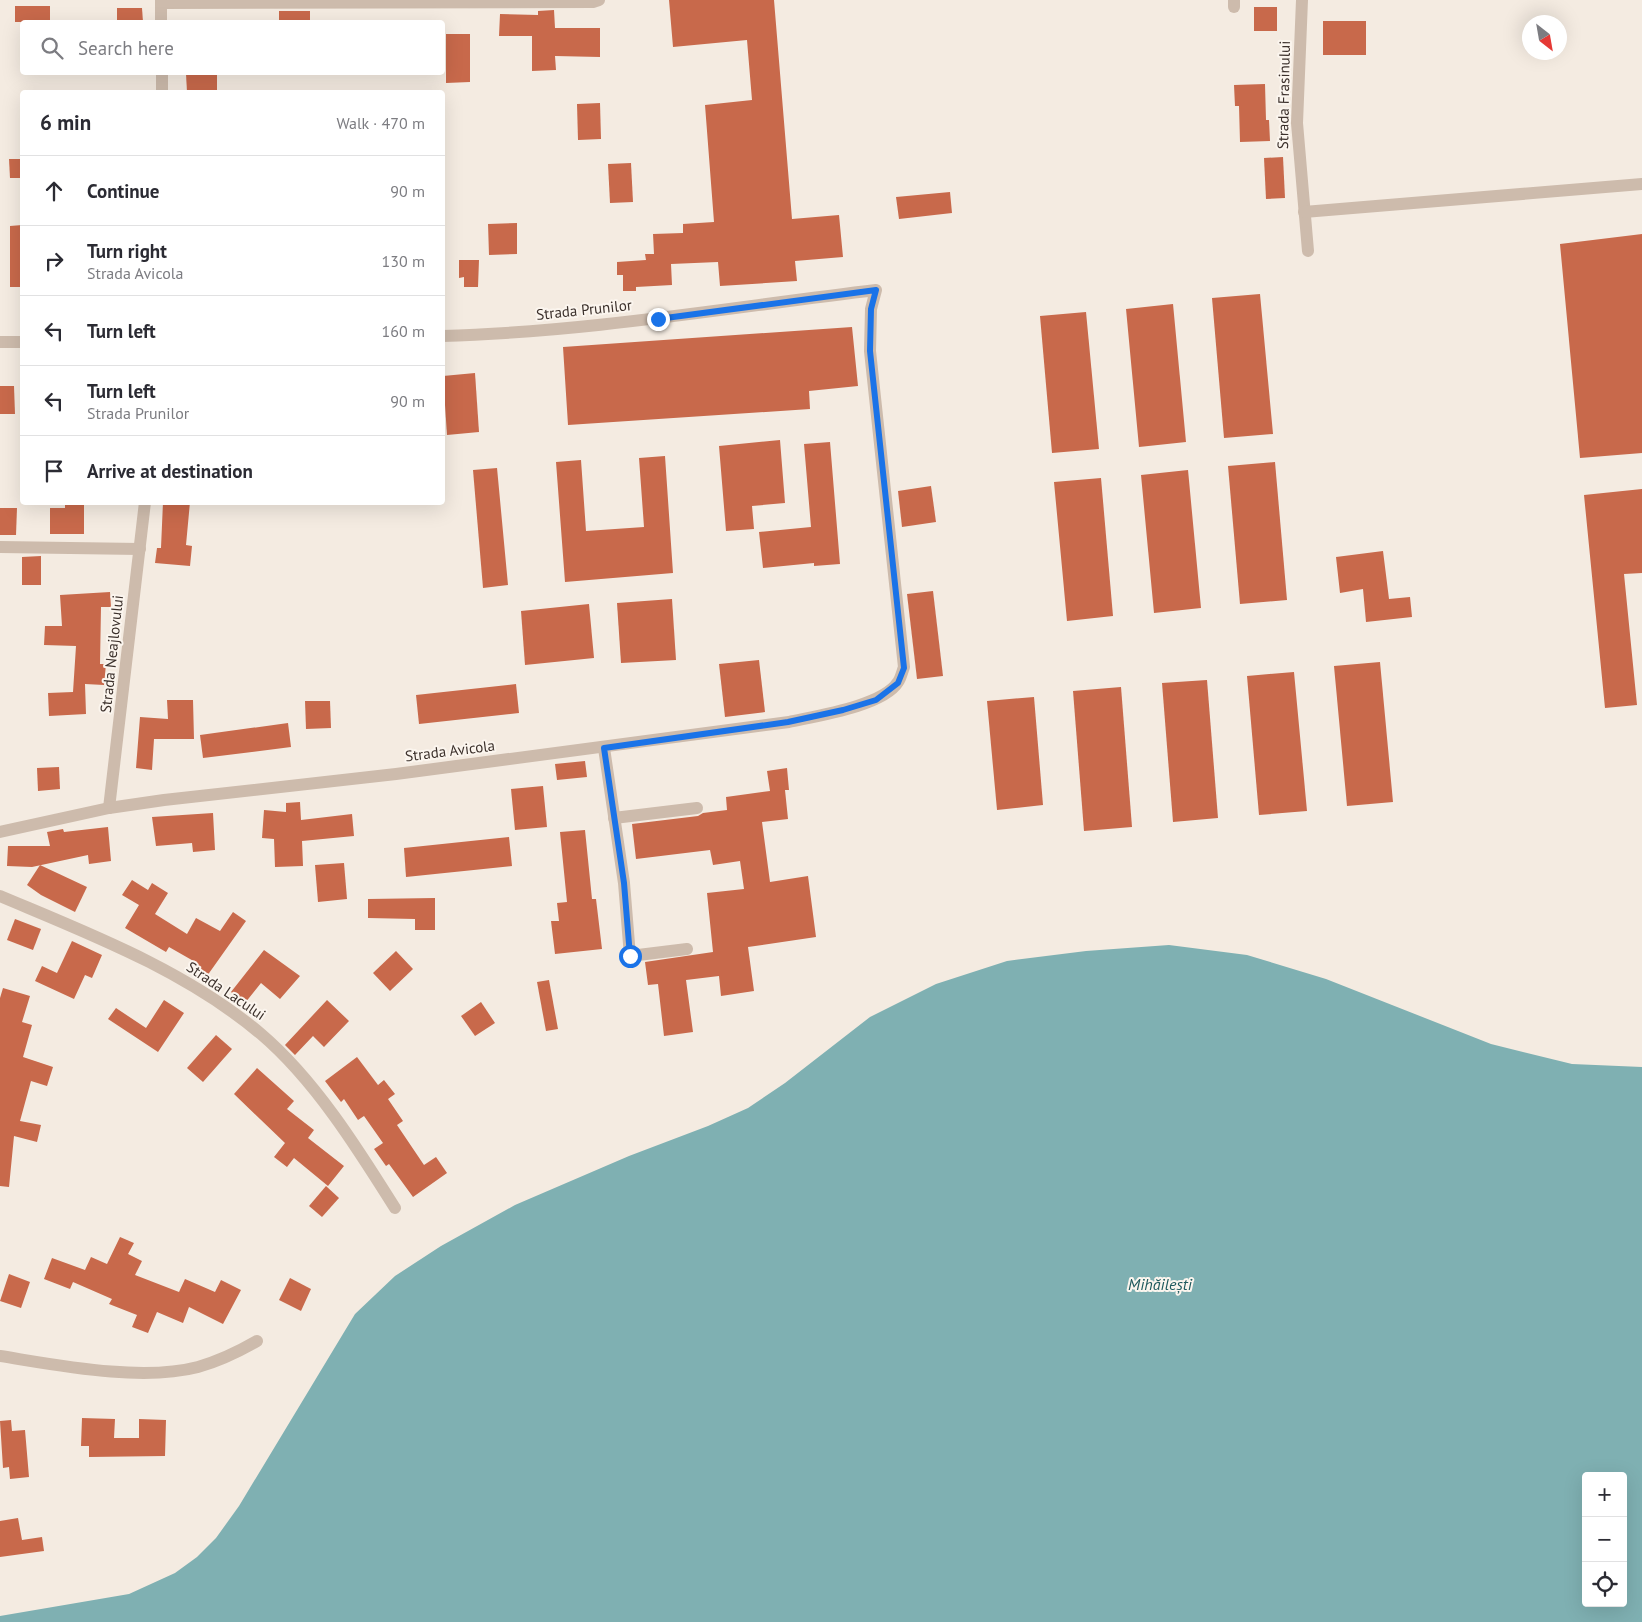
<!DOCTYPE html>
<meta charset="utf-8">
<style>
:root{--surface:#fff;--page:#f7f7f7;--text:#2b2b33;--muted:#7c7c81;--line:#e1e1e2}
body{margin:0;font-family:"PT Sans",sans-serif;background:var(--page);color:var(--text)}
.controls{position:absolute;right:15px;bottom:15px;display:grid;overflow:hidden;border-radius:5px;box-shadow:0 5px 20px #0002}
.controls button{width:45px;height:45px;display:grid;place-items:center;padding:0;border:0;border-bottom:1px solid var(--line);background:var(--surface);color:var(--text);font:25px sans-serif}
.compass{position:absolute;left:1522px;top:15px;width:45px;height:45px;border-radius:50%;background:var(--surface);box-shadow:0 5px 20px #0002;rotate:149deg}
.stop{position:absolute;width:15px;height:15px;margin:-11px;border:4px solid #1a73e8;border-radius:50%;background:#fff}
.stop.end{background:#1a73e8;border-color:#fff;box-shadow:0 1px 5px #0008}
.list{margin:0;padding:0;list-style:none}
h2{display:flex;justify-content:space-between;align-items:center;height:65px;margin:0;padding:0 20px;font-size:21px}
h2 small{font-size:16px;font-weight:400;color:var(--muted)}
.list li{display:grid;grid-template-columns:32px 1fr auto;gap:15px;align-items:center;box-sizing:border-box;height:70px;padding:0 20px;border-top:1px solid var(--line)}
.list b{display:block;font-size:19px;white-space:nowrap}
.list p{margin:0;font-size:16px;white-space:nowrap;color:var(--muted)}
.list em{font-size:16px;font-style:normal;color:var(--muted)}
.icon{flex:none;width:28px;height:28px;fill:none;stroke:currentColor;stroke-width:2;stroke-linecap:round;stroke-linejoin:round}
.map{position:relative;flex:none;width:1642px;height:1622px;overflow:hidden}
.search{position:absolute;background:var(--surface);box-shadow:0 5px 20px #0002;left:20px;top:20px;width:425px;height:55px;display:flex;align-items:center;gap:12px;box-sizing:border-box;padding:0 18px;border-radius:5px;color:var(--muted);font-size:19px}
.panel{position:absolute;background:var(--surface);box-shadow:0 5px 20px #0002;left:20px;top:90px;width:425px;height:415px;border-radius:5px}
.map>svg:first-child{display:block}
</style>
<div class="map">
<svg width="1642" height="1622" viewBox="0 0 1642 1622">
<rect width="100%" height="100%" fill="#f4ebe1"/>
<path fill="#7fb0b2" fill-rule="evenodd" d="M1169,945L1247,955L1326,979L1491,1044L1572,1064L1642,1067V1622H0V1616L129,1594L175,1573L197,1557L216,1538L239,1506L355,1314L395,1276L441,1246L515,1205L629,1156L708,1126L748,1108L785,1083L870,1017L936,984L1007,961L1086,951ZM1586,1476H1623V1603H1586Z"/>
<g fill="#c8694b">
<polygon points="669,0 774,0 792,219 839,215 843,257 795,261 797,281 720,286 718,262 671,264 672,285 636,287 636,291 623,291 623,275 617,275 617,262 646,260 645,254 654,254 653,234 683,233 683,224 714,222 705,105 752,100 747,40 673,47"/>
<rect x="15" y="6" width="35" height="16"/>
<rect x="1254" y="7" width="23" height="24"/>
<polygon points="117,8 142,8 143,22 117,22"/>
<polygon points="554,10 555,28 600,28 600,57 555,56 556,70 532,71 532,36 499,36 500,14 538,15 538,11"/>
<rect x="279" y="11" width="31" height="11"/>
<rect x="1323" y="21" width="43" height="34"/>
<polygon points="446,34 470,34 470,82 446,83"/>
<polygon points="217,73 217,92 187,92 186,74"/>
<polygon points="1265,84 1266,120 1269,120 1270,141 1240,142 1239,106 1235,106 1234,85"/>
<polygon points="600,103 601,139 578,140 577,104"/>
<polygon points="1283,157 1285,198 1266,199 1264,158"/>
<polygon points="9,159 22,159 22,178 10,178"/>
<polygon points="631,163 633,202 610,203 608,164"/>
<polygon points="950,192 952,213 899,219 896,197"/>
<polygon points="517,223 517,254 489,255 488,224"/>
<polygon points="22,225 22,287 10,287 10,226"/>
<polygon points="1642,234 1642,453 1580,458 1560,244"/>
<polygon points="459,260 479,260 478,287 464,287 464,277 459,278"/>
<polygon points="1260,294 1273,434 1224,438 1212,298"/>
<polygon points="1173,304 1186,442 1139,447 1126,309"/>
<polygon points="1086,312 1099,449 1052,453 1040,316"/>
<polygon points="852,327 858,386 809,391 810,409 568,425 563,347"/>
<polygon points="475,373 479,432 447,435 443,376"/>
<polygon points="0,386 14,386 15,414 0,414"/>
<polygon points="780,440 785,503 752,506 754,529 726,531 719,446"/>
<polygon points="830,442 840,564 814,566 814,563 763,568 759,532 811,527 804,444"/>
<polygon points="665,456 673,573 565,582 556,462 581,460 586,531 644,527 639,458"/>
<polygon points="1275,462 1287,600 1240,604 1228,466"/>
<polygon points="497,468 508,585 483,588 473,470"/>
<polygon points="1188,470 1201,608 1154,613 1141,475"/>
<polygon points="1101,478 1113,616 1067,621 1054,482"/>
<polygon points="931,486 936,522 902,527 898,491"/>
<polygon points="1642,489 1642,573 1624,574 1637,705 1605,708 1584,495"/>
<polygon points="65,502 84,502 84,534 50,534 50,508 65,508"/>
<polygon points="163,502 190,502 186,545 192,546 190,566 155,563 157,548 161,548"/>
<polygon points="0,508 17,508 16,535 0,535"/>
<polygon points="1383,551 1389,599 1410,597 1412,617 1366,622 1363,589 1340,593 1336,557"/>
<polygon points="41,556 41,585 22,585 22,557"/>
<polygon points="933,591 943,676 917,679 907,594"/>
<polygon points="110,592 111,607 101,607 100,664 106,664 104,685 85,684 86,714 49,716 48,693 73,692 76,646 44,645 45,626 62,626 60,595"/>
<polygon points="672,599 676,660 621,663 617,603"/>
<polygon points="589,604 594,658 525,665 521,611"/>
<polygon points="759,660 765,712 725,717 719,664"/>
<polygon points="1380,662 1393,802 1347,806 1334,666"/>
<polygon points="1294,672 1307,811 1259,815 1247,676"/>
<polygon points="1207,680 1218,818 1173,822 1162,683"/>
<polygon points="516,684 519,713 419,724 416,695"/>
<polygon points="1121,687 1132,827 1084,831 1073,691"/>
<polygon points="1034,697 1043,805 997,810 987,701"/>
<polygon points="167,700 193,700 194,739 154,739 152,770 136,768 140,717 168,719"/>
<polygon points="305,701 330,701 331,728 306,729"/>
<polygon points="288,723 291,747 203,758 200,735"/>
<polygon points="585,761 587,777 557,780 555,764"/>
<polygon points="59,767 60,789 38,791 37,768"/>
<polygon points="787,768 789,790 785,790 788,819 762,822 770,882 808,876 816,937 748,947 754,991 721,996 719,976 686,980 693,1032 664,1036 658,984 648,985 645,962 713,952 707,893 744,889 740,861 713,865 710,850 636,859 632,824 698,816 703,813 727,810 726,797 770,791 767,771"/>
<polygon points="543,786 547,827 515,830 511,789"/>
<polygon points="300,802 301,820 352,814 354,836 302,841 303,866 275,867 274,839 262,838 264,810 286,812 286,803"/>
<polygon points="213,813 215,850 193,852 192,843 156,846 152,817"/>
<polygon points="108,827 111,861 89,864 88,855 32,867 7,866 8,846 50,846 47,832 63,829 64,832"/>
<polygon points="585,830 592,899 596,899 602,949 555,954 551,921 559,921 557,903 567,902 560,832"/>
<polygon points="509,837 512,866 406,877 404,848"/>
<polygon points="344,863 347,899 318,902 315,865"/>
<polygon points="40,865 87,887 75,912 41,895 27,885"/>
<polygon points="132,880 148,890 152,883 168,893 155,914 187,934 196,918 220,931 233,912 246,921 207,976 194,967 197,963 169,947 166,952 125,928 139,905 122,895"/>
<polygon points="435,898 435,930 415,930 415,919 368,918 368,899"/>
<polygon points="15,919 41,929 33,950 7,940"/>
<polygon points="72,941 102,955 92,978 85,975 74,999 35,981 42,966 57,973"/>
<polygon points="264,950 300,976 280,999 261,983 245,1003 231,992"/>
<polygon points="396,951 413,969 390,991 373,973"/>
<polygon points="549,980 558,1029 546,1031 537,982"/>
<polygon points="3,988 30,996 22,1022 32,1025 23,1057 53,1067 47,1086 31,1081 20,1121 41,1125 37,1142 14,1136 9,1187 0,1186 0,998"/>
<polygon points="164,1000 184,1013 158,1052 108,1019 116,1008 146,1028"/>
<polygon points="327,1000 349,1021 324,1047 313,1036 295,1055 285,1045"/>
<polygon points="481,1002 495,1023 475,1036 461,1016"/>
<polygon points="216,1035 232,1049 203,1082 187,1068"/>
<polygon points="357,1057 378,1085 384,1080 395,1094 388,1099 403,1121 397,1125 424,1165 436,1157 447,1173 413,1197 389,1164 386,1166 374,1149 383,1143 364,1116 358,1120 344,1099 341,1102 325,1081"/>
<polygon points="257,1068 294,1101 287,1109 314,1130 308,1138 344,1166 328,1186 294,1158 287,1167 274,1157 285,1143 234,1094"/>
<polygon points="326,1186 339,1198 322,1217 309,1206"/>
<polygon points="120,1237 134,1243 128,1254 142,1261 135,1275 179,1292 185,1279 215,1292 221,1280 241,1290 223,1324 189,1307 183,1323 157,1312 148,1333 132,1327 137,1315 109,1304 112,1299 73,1282 70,1289 44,1279 52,1258 85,1270 91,1257 107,1264"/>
<polygon points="9,1274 30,1282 21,1308 0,1301"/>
<polygon points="290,1278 311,1289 301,1311 279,1300"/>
<polygon points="82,1418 115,1419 114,1438 139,1438 139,1419 166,1420 165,1456 89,1457 89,1446 81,1446"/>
<polygon points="11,1420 12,1431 25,1430 29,1477 10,1479 9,1467 3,1468 0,1421"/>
<polygon points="18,1518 22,1540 42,1537 44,1551 0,1557 0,1521"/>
</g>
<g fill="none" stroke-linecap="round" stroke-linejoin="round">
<g stroke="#cdbbac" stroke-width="12">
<polyline points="161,0 161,22"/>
<polyline points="1234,0 1234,7"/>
<polyline points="1302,0 1297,123 1308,251"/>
<polyline points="161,3 593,2 599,0"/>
<polyline points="162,72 162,92"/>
<polyline points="1304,212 1642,184"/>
<polyline points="0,342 22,342"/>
<polyline points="0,547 140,549"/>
<polyline points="604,748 624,883 630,956 687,949"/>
<polyline points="109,808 145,502"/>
<polyline points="614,818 697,808"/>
<path d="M0,832L109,808L164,800L396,774L789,722C816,716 883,706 898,682C901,678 902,672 904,667L870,351L871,309L876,290C732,307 588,332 442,336"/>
<path d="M0,896C90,934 185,970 261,1034C315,1080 358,1149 395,1208"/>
<path d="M0,1356C57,1365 141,1382 198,1367C219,1361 238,1352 257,1341"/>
</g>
</g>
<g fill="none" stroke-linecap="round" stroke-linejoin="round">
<polyline stroke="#1a73e8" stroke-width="6" points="630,956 624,883 604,748 788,722 843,710 876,700 898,683 904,668 870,351 871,309 876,290 658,319"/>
</g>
<g text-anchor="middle" stroke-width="4" stroke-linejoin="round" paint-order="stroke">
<g font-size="15" fill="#3b302b" stroke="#fbf5ee">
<text transform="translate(1284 95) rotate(-89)" y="5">Strada Frasinului</text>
<text transform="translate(584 310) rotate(-6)" y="5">Strada Prunilor</text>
<text transform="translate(112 654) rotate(-84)" y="5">Strada Neajlovului</text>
<text transform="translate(450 751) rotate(-7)" y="5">Strada Avicola</text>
<text transform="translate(226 991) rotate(34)" y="5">Strada Lacului</text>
</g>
<g font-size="16" font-style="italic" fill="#1f5a5e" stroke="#fbf5ee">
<text x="1160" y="1290">Mihăilești</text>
</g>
</g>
</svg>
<div class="controls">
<button>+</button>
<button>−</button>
<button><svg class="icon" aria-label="locate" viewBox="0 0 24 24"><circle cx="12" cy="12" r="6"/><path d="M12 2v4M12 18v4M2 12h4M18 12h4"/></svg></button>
</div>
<svg class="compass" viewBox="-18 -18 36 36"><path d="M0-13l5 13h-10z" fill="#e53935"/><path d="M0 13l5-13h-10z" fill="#7c7c81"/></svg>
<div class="stop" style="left:630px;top:956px"></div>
<div class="stop end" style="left:658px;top:319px"></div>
<div class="search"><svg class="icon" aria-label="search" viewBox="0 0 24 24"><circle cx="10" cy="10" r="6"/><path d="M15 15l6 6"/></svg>Search here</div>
<section class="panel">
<h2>6 min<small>Walk · 470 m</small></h2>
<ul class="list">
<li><svg class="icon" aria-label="ahead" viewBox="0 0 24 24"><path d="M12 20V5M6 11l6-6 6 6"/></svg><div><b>Continue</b></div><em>90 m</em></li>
<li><svg class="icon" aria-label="right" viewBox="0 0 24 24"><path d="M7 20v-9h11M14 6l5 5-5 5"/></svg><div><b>Turn right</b><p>Strada Avicola</p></div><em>130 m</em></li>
<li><svg class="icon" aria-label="left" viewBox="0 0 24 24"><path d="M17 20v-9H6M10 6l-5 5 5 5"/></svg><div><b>Turn left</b></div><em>160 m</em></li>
<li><svg class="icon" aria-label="left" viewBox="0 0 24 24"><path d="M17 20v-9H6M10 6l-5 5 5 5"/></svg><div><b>Turn left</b><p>Strada Prunilor</p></div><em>90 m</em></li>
<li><svg class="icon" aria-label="arrive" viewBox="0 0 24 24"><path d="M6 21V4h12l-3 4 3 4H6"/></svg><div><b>Arrive at destination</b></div></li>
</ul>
</section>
</div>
